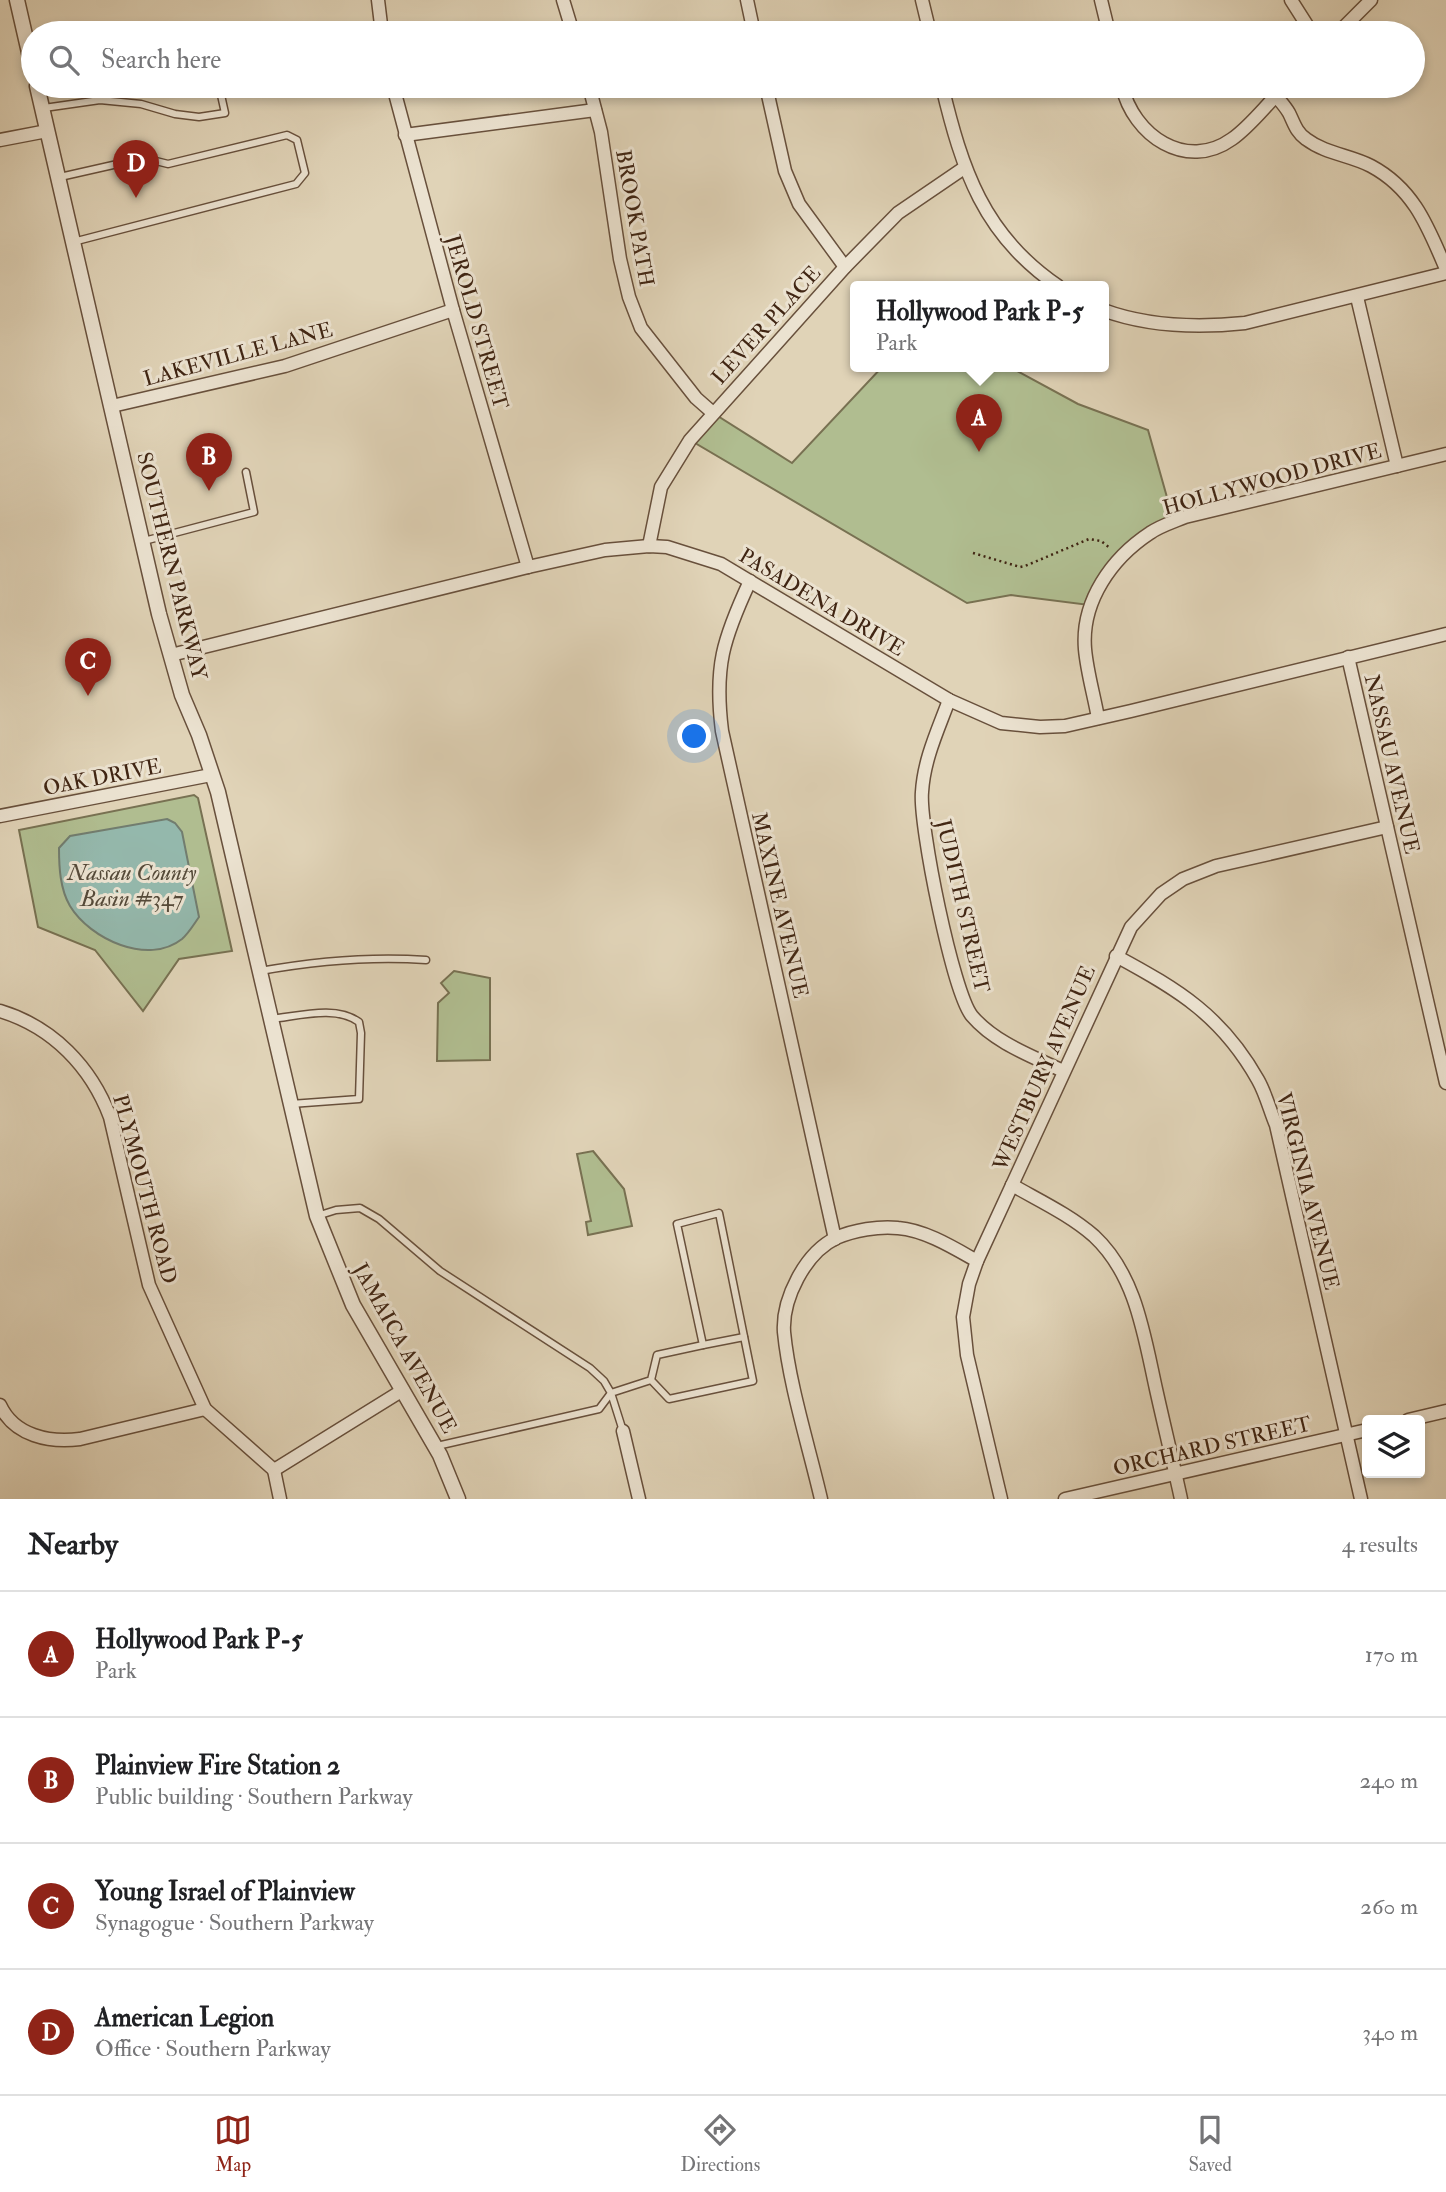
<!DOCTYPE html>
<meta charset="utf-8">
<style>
:root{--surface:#fff;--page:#f2f2f2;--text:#202124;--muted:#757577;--line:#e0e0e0;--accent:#8f2418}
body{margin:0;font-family:"IM FELL Double Pica",serif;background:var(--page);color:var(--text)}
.controls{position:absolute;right:21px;bottom:21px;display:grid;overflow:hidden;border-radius:7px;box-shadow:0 4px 10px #0003}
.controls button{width:63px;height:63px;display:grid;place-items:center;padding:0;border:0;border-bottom:2px solid var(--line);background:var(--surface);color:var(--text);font:35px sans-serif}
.you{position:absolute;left:695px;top:737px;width:24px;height:24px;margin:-18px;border:5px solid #fff;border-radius:50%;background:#1a73e8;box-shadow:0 0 0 10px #1a73e833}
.badge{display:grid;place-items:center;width:46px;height:46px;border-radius:50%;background:var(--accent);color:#fff;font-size:23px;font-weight:700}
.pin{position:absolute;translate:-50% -58px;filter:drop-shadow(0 2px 4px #0008)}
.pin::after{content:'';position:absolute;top:37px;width:24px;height:21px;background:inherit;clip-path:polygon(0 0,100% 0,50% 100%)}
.popup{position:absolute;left:850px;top:281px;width:259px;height:91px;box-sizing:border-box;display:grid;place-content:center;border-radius:7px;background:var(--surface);filter:drop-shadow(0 2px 5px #0005);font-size:23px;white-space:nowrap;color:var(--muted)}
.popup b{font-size:26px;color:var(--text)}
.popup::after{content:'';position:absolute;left:50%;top:100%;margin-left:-14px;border:14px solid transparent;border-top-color:var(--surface)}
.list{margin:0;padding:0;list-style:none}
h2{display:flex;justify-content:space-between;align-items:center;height:91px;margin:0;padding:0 28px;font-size:30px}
h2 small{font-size:23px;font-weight:400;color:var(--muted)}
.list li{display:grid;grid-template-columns:46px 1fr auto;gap:21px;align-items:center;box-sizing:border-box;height:126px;padding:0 28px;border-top:2px solid var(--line)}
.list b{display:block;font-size:26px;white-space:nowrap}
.list p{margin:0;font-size:23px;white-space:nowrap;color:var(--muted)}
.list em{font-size:23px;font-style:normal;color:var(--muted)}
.icon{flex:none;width:38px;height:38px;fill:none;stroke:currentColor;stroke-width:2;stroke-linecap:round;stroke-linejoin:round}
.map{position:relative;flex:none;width:1446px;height:1499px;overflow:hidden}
.search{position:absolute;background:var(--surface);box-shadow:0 4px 10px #0003;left:21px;right:21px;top:21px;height:77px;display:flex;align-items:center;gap:18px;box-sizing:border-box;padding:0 24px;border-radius:38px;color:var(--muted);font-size:26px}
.sheet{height:595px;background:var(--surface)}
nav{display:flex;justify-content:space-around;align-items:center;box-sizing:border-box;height:98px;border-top:2px solid var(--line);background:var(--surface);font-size:19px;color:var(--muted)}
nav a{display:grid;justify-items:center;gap:4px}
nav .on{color:var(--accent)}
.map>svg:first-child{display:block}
</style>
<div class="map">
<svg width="1446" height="1499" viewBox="0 0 1446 1499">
<rect width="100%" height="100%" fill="#e0d3b7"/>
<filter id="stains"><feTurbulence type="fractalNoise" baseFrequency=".00286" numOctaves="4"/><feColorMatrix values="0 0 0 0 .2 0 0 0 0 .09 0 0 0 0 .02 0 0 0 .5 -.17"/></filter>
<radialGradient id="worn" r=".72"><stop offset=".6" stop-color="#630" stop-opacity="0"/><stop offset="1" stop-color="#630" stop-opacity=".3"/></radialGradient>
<g fill="#b0bd90" stroke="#787152" stroke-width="2">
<polygon points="883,366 1008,366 1078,404 1148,430 1174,522 1122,556 1089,605 1011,595 967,603 690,440 713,413 792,463"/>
<polygon points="194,795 198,798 232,951 179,959 143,1011 95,950 38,927 19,830"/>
<polygon points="454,971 490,978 490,1060 437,1061 438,1003 449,993 441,983"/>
<polygon points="593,1151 624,1189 632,1226 588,1235 586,1222 591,1221 577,1154"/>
</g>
<path fill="#94b8ac" stroke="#727d6f" stroke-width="2" d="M167,819L175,823L182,832L199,917C194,924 189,933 182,939C148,966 90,939 70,906C60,889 59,867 59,848L70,836Z"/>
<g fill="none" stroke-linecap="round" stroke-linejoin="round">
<defs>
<g id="service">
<polyline points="44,108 100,100 141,104 175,114 199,117 225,113 219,86"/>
<polyline points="60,177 144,158 168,164 287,135 297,140 305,173 296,184 73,242"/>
<polyline points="144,541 254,512 246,472"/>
<path d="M260,971C316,961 370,956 426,960"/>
<path d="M271,1019C299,1016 336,1005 359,1022L361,1033L359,1099L291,1104"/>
<polyline points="317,1216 336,1210 360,1208 379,1219 440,1271 590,1368 604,1381 611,1393 599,1409 437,1446"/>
<polyline points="703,1345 744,1337"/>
<polyline points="623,1431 611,1393 651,1380 669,1399 753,1381 719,1213 677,1224 703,1345 657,1355 651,1380"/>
</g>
<g id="minor">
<polyline points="378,0 382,33"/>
<polyline points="563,0 573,33"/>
<polyline points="747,0 754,33"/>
<polyline points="922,0 930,33"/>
<polyline points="1101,0 1109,33"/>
<polyline points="1291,0 1312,33"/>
<polyline points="1338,33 1371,0"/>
<polyline points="393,86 453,310 528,567"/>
<polyline points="589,86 601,132 620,259 629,297 641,328 696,398 713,413"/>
<polyline points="766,86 785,171 799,204 845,267"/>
<path d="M942,86C962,169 983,235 1058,286"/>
<path d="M1122,86C1133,135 1186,172 1232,139C1252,125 1268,102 1286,86"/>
<path d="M1275,95C1280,101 1285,106 1289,113C1294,123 1296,132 1306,139C1326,154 1350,155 1371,166C1414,189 1428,227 1446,269"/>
<polyline points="405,135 595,110"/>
<polyline points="0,140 47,131"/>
<polyline points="1357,297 1397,466"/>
<path d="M1103,310C1149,327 1197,328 1245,323L1446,273"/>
<polyline points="112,406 285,366 453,310"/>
<polyline points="649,546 661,487 690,440 845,267 898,213 964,168"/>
<path d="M750,581C723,639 714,667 722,731L835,1239"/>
<polyline points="171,655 528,567 605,550 649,546 667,547 721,564 949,700 1001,723 1040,727 1065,726 1131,711 1446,634"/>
<polyline points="1348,657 1446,1083"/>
<path d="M949,700C938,730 924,759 922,792C919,825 953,993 972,1016C995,1043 1032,1056 1063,1071"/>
<path d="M1098,718C1094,695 1087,672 1085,649C1081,601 1112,558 1150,533C1160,526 1173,522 1185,517L1446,454"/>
<polyline points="0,816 211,775"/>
<path d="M1116,956C1179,990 1222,1016 1258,1080C1266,1094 1270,1111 1276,1125L1361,1499"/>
<path d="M0,1011C53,1027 91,1067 110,1117L149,1285L205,1409L274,1470"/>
<path d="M1012,1185C1040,1201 1070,1215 1094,1236C1136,1275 1144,1335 1156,1389C1164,1425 1173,1462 1181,1499"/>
<path d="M0,1405C14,1436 50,1443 80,1439L205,1409"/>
<polyline points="1408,1420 1446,1411"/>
<polyline points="623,1431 639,1499"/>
<polyline points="274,1470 403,1390"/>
<polyline points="274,1470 280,1499"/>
<path d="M821,1499C809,1447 789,1384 784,1332C782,1299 805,1253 836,1238C854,1230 879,1226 898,1228C925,1230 954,1248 977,1261"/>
<polyline points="1001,1499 967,1355 963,1317 969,1284 977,1261 1131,927 1161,894 1183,879 1216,866 1387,827"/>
<polyline points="1065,1499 1367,1430"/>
</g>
<g id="tertiary">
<polyline points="17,0 33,70"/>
<polyline points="37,86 159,614 182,695 199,735 218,792 317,1216 353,1305 440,1455 458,1499"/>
</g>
</defs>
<use href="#service" stroke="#68503c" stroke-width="9"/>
<use href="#minor" stroke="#68503c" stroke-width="15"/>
<use href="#tertiary" stroke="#68503c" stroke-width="17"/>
<polyline stroke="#402513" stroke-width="2.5" stroke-dasharray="2 3.5" stroke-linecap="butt" points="973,553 1020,567 1025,566 1089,539 1101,541 1110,548"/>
<use href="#service" stroke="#ebe2d0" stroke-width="6"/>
<use href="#minor" stroke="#ebe2d0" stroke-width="12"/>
<use href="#tertiary" stroke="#ebe2d0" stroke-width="14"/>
</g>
<g text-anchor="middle" stroke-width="6" stroke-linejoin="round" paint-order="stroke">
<g font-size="21" fill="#402513" stroke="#ebe2d0">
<text transform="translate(635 218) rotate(80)" y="7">BROOK PATH</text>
<text transform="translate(477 322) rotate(74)" y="7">JEROLD STREET</text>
<text transform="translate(766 325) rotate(-48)" y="7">LEVER PLACE</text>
<text transform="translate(238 354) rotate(-15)" y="7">LAKEVILLE LANE</text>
<text transform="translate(1272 479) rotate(-15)" y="7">HOLLYWOOD DRIVE</text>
<text transform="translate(172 566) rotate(76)" y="7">SOUTHERN PARKWAY</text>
<text transform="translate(822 602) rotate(31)" y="7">PASADENA DRIVE</text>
<text transform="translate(1392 764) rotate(77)" y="7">NASSAU AVENUE</text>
<text transform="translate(102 777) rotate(-11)" y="7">OAK DRIVE</text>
<text transform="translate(780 905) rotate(77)" y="7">MAXINE AVENUE</text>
<text transform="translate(963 906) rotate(77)" y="7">JUDITH STREET</text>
<text transform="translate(1044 1068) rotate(-66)" y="7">WESTBURY AVENUE</text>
<text transform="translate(145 1189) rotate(75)" y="7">PLYMOUTH ROAD</text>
<text transform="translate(1308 1191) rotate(76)" y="7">VIRGINIA AVENUE</text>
<text transform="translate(405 1348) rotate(61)" y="7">JAMAICA AVENUE</text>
<text transform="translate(1212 1446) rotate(-13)" y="7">ORCHARD STREET</text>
</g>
<g font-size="23" font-style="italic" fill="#554a39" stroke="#ebe2d0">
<text x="132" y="880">Nassau County<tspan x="132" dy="26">Basin #347</tspan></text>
</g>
</g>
<rect width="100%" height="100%" filter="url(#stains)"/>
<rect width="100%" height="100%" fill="url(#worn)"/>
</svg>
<div class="controls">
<button><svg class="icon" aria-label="layers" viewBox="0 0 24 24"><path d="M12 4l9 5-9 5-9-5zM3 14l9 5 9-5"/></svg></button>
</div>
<div class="you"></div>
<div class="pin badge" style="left:979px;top:452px">A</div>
<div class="popup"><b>Hollywood Park P-5</b>Park</div>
<div class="pin badge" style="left:209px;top:491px">B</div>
<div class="pin badge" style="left:88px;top:696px">C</div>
<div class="pin badge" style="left:136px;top:198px">D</div>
<div class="search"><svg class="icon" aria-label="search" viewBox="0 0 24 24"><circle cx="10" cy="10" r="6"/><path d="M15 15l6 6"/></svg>Search here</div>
</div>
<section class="sheet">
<h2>Nearby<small>4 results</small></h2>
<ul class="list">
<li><span class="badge">A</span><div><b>Hollywood Park P-5</b><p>Park</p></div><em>170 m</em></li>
<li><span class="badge">B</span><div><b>Plainview Fire Station 2</b><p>Public building · Southern Parkway</p></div><em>240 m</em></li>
<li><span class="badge">C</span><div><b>Young Israel of Plainview</b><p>Synagogue · Southern Parkway</p></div><em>260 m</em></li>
<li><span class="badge">D</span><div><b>American Legion</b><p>Office · Southern Parkway</p></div><em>340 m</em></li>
</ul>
</section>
<nav>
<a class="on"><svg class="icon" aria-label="map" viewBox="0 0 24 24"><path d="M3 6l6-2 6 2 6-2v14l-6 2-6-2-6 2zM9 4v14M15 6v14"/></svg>Map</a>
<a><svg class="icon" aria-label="directions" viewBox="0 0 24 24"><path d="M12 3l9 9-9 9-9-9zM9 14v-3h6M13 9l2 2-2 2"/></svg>Directions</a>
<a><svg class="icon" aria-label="saved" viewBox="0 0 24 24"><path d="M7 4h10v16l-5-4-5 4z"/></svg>Saved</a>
</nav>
